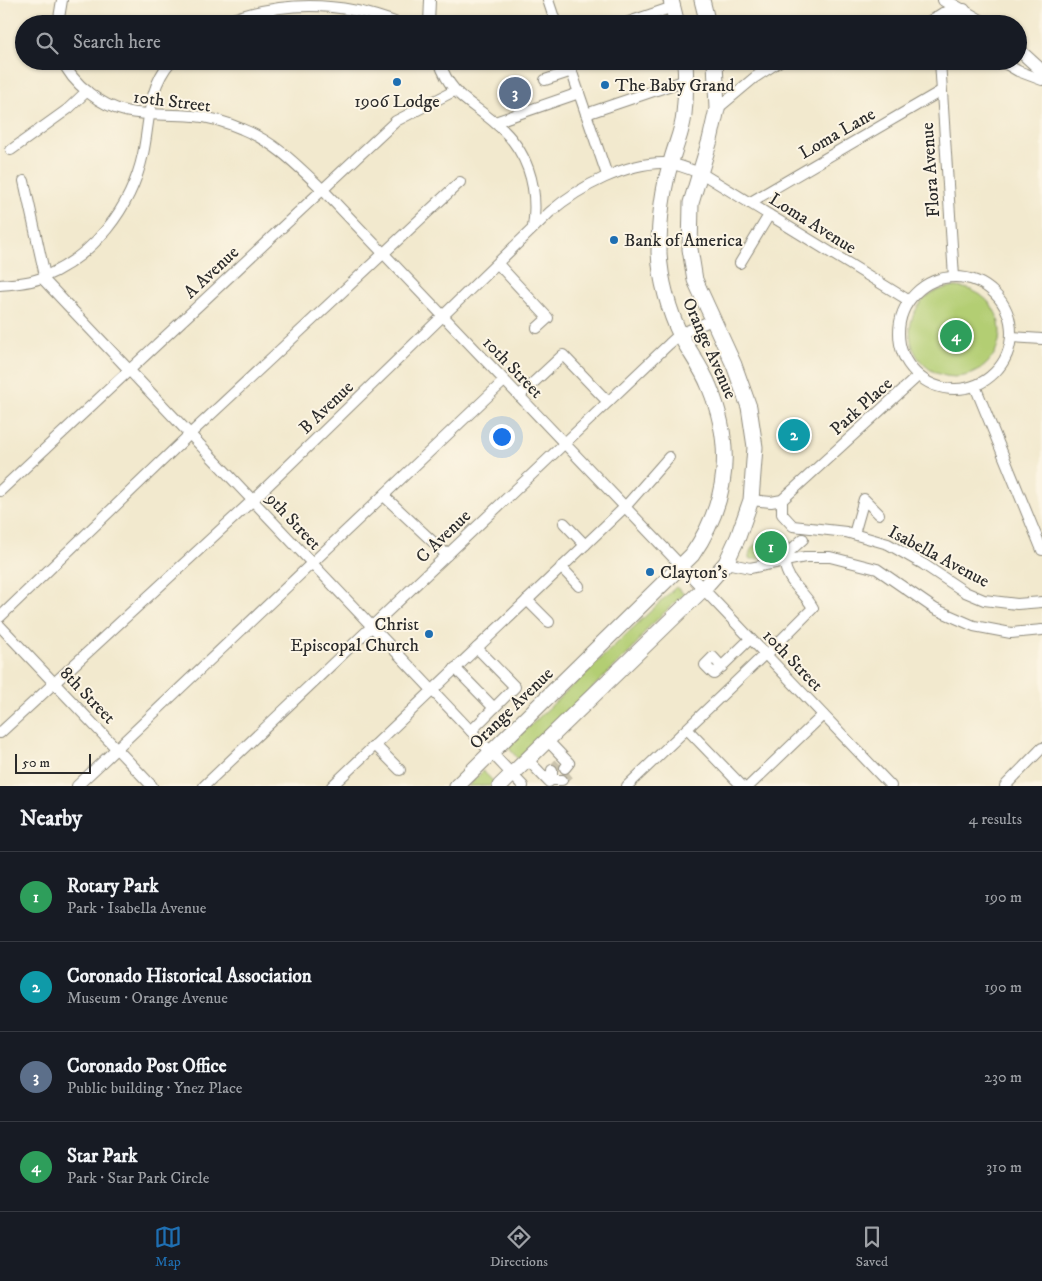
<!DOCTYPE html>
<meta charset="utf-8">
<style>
:root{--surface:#171b24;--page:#20242c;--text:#f1f3f6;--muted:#9ea1a6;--line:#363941;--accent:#1f6fb2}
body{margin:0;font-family:"IM FELL DW Pica",serif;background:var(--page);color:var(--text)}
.scale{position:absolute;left:15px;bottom:12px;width:76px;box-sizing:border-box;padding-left:5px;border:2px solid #2b2b2b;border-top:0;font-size:14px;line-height:18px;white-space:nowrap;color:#2b2b2b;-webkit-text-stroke:4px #fcf5e5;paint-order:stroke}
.you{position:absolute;left:501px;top:436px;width:18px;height:18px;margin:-12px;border:4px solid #fff;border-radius:50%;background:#1a73e8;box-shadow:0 0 0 8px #1a73e833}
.badge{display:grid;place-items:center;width:32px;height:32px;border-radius:50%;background:var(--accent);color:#fff;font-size:16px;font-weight:700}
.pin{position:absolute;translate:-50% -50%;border:2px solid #fff;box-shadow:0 1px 5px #0006}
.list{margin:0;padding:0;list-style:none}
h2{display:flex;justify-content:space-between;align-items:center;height:65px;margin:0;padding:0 20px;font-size:21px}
h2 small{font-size:16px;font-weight:400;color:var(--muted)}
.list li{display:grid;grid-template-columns:32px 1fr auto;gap:15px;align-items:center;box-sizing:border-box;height:90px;padding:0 20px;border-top:1px solid var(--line)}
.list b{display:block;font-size:19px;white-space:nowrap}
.list p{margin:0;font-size:16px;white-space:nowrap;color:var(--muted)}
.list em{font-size:16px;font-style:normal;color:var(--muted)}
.icon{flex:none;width:28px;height:28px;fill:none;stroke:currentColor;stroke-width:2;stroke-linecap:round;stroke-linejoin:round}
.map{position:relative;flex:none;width:1042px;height:786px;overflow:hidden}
.search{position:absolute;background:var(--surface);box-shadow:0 1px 4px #0004;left:15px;right:15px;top:15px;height:55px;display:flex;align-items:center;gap:12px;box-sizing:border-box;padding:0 18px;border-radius:28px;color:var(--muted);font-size:19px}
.sheet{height:425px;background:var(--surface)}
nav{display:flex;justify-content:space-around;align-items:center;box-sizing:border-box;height:70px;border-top:1px solid var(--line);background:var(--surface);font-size:14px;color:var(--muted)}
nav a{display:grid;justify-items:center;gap:2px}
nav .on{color:var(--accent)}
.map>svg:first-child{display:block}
</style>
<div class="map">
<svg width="1042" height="786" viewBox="0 0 1042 786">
<rect width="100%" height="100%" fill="#fcf5e5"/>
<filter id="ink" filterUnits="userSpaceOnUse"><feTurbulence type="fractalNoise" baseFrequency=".02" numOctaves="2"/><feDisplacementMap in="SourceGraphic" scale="10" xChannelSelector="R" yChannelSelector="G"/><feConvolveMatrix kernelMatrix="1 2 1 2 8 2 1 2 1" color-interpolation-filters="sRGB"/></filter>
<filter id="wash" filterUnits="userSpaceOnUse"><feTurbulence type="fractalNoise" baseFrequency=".0096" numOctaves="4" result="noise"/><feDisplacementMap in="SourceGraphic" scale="20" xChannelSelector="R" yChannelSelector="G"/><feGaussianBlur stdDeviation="1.12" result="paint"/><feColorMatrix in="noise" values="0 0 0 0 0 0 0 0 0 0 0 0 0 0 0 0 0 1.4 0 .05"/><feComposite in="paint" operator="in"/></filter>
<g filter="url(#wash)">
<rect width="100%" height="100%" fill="#f2e9ce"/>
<g fill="#b3ce73" stroke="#6f7c4f">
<circle cx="955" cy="332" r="45"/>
<path d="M766,535L773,540L780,536L792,543C784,554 763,560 749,559C748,547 758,542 766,535Z"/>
<polygon points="676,587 684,594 647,629 632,650 518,759 508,747"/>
<polygon points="483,771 494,782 490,786 468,786"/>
</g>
</g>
<g filter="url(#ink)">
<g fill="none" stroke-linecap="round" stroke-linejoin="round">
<g stroke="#cac3ad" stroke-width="10" stroke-dasharray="10 5" stroke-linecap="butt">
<polyline points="552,770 559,763"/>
<polyline points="562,780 570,773"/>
</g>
<defs>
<g id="minor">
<polyline points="548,0 556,24"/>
<polyline points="58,24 62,0"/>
<path d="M219,24C279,0 340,0 400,24"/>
<polyline points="429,24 430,0"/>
<polyline points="623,24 673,7"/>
<path d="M63,61C68,74 79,85 89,93C124,121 153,112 194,116C209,117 228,123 242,129C275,142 298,166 323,190L891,786"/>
<path d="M439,61C451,96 468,100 494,122C527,148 539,186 533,227"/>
<polyline points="568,61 607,175"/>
<polyline points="940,61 954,277"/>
<polyline points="1001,61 1018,71 1042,80"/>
<polyline points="545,80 572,71"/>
<polyline points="717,109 754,78 780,61"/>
<polyline points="586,114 686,80"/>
<polyline points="495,122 579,93"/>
<polyline points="11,150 68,109 87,91"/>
<polyline points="24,181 45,276"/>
<polyline points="749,203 941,91"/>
<polyline points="740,263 769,215"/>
<polyline points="498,264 548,318 537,328"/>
<circle cx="955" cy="333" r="56"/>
<polyline points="42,278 523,786"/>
<path d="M0,285C13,284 29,283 41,278C93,257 131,209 143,154C150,122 147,89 171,61"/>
<polyline points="1011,337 1042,339"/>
<polyline points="975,386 1042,550"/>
<polyline points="519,396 563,355 608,402"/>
<polyline points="0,491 396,121 454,91"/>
<polyline points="384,496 447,555"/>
<polyline points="751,500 771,502 782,500 918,376"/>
<polyline points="782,500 782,514 793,526 846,532 888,544 923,564 965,592 984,600 1017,604 1042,602"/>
<polyline points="564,523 585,545"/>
<polyline points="854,534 864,499 879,514"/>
<polyline points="779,561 803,539"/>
<polyline points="726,563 750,568 805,557 830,557 877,569 935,609 974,626 1011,633 1042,630"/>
<polyline points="561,567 579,586"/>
<polyline points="527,600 549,622"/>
<polyline points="0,617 190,434 460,182"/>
<polyline points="0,626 152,786"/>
<path d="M766,655L813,608C802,588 789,586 784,562"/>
<polyline points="722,667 713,657 705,665 714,674 750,639"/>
<polyline points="455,668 494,708"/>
<polyline points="687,729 742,786"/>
<polyline points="471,731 515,687 477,648"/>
<path d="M0,733L253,500L550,212C579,187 628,161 667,163C678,164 690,170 701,173L908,300"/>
<polyline points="547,740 569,763 565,768"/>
<polyline points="375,745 400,770"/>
<polyline points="528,760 549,782"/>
<polyline points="552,770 552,780 562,780"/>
<polyline points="77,786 504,381"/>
<polyline points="204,786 669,344 680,334 712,320"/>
<polyline points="332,786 625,507 669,457"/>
<polyline points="627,786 765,654"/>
<polyline points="749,786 823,715"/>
<polyline points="1005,786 1042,748"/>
</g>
<g id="major">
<polyline points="944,0 986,24"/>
<polyline points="927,24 943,14 964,10"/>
<polyline points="1018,49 1042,71"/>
</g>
<g id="highway">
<polyline points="671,0 677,24"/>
<polyline points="702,0 708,24"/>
<path d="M457,786L692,555C729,501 734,446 709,386C702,368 690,353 681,336C669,312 660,279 659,252C659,222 662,191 671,162C675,146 683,130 684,114C686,97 686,79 685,61"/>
<polyline points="500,786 703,589 726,563 738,537 751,500 755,447 749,407 734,365 695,280 690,249 691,203 710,140 717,109 715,61"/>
</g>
</defs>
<use href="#minor" stroke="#8e8a7c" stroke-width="12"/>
<use href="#major" stroke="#8e8a7c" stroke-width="14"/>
<use href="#highway" stroke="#8e8a7c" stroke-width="17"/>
<use href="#minor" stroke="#fff" stroke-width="10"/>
<use href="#major" stroke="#fff" stroke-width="12"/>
<use href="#highway" stroke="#fff" stroke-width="15"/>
</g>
</g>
<g fill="#1f6fb2" stroke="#fcf5e5" stroke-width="2">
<circle cx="397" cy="82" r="5"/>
<circle cx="605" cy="85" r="5"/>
<circle cx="614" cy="240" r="5"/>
<circle cx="650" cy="572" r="5"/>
<circle cx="429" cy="634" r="5"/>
</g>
<g text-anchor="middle" stroke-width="4" stroke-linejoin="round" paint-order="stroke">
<g font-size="18" fill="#2b2b2b" stroke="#fcf5e5" text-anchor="start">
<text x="615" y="91">The Baby Grand</text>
<text x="397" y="107" text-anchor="middle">1906 Lodge</text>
<text x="624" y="246">Bank of America</text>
<text x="660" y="578">Clayton's</text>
<text x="419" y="630" text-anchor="end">Christ<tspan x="419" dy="21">Episcopal Church</tspan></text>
</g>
<g font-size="18" fill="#2b2b2b" stroke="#fcf5e5">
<text transform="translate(172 101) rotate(7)" y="6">10th Street</text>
<text transform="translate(837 133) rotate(-30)" y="6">Loma Lane</text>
<text transform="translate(930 170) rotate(-94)" y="6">Flora Avenue</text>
<text transform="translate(813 223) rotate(32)" y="6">Loma Avenue</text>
<text transform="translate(211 272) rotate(-43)" y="6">A Avenue</text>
<text transform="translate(710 348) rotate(66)" y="6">Orange Avenue</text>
<text transform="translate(513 367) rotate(46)" y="6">10th Street</text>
<text transform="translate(861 406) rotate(-42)" y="6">Park Place</text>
<text transform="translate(326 407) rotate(-44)" y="6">B Avenue</text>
<text transform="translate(294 521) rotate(47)" y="6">9th Street</text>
<text transform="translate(443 536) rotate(-44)" y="6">C Avenue</text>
<text transform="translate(939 556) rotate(28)" y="6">Isabella Avenue</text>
<text transform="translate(793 660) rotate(46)" y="6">10th Street</text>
<text transform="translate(88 695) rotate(46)" y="6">8th Street</text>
<text transform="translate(511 708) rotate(-44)" y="6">Orange Avenue</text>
</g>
</g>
</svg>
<div class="scale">50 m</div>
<div class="you"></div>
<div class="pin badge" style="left:771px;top:547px;background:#2e9e5b">1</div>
<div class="pin badge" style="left:794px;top:435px;background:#0f9aa8">2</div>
<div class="pin badge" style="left:515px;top:93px;background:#5c6f8a">3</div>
<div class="pin badge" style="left:956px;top:336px;background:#2e9e5b">4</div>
<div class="search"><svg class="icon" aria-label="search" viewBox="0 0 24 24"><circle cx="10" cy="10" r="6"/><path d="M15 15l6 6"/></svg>Search here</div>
</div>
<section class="sheet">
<h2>Nearby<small>4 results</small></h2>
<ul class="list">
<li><span class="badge" style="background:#2e9e5b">1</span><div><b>Rotary Park</b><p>Park · Isabella Avenue</p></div><em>190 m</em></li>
<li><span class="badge" style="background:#0f9aa8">2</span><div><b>Coronado Historical Association</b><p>Museum · Orange Avenue</p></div><em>190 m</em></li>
<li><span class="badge" style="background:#5c6f8a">3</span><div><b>Coronado Post Office</b><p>Public building · Ynez Place</p></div><em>230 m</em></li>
<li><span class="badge" style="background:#2e9e5b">4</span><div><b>Star Park</b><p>Park · Star Park Circle</p></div><em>310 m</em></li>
</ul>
</section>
<nav>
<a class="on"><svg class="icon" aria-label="map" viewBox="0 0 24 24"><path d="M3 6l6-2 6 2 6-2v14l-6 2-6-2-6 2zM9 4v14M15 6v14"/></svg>Map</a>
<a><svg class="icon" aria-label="directions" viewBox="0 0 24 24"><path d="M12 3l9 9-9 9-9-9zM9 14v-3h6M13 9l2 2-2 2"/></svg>Directions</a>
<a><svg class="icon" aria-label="saved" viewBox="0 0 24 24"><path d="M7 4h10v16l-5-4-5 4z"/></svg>Saved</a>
</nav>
